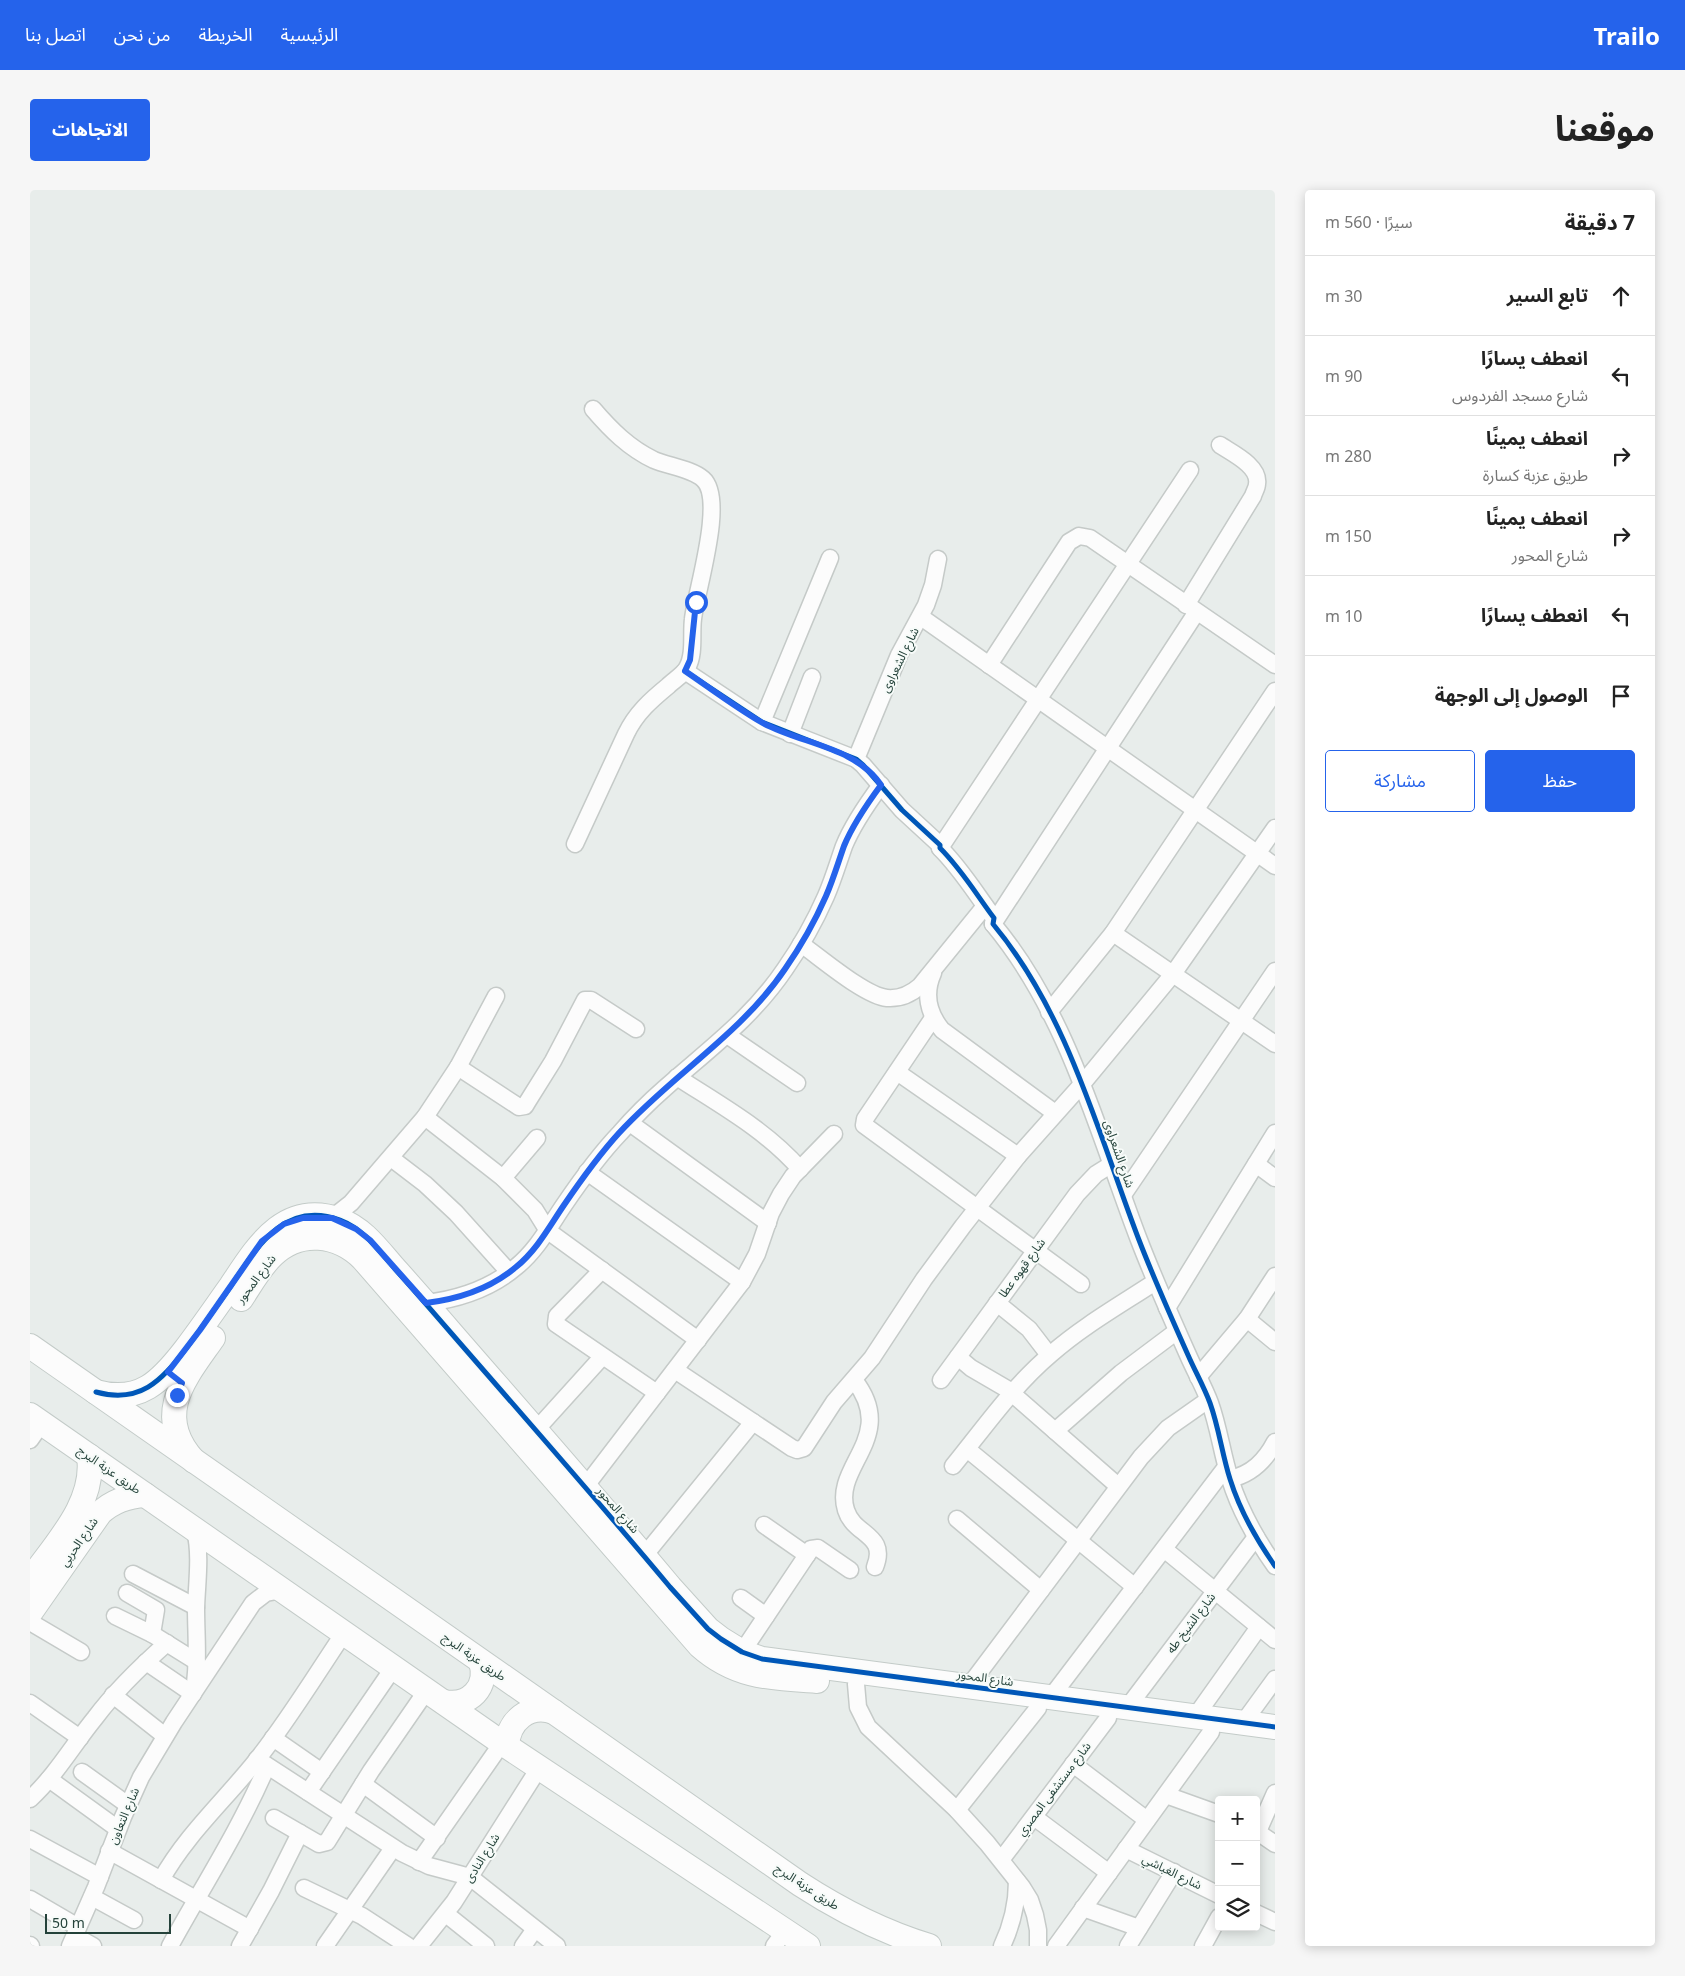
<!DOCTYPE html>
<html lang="ar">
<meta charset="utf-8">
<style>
:root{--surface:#fff;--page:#f6f6f6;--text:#222;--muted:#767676;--line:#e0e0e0;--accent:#2563eb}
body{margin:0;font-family:"Noto Sans","Noto Sans Arabic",sans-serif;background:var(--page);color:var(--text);direction:rtl}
.controls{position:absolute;right:15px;bottom:15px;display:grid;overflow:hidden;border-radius:5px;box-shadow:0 2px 12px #0003}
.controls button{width:45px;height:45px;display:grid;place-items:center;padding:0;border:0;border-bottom:1px solid var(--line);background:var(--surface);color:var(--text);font:25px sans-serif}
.scale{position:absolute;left:15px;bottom:12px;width:126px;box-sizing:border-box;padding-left:5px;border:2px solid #24423a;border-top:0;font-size:14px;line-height:18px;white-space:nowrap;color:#24423a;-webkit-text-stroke:4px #f7fbf9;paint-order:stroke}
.stop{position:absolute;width:15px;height:15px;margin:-11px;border:4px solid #2563eb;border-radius:50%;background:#fff}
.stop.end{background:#2563eb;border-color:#fff;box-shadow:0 1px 5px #0008}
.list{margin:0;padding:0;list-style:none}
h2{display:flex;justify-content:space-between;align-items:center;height:65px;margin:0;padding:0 20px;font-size:21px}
h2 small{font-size:16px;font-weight:400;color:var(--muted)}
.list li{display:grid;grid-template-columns:32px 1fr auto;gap:15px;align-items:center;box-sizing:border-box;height:80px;padding:0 20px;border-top:1px solid var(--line)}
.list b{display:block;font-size:19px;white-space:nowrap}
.list p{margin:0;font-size:16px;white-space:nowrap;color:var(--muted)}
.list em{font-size:16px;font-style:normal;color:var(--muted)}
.actions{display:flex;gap:10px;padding:15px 20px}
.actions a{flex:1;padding:11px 0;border:1px solid var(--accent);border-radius:5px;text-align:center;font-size:18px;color:var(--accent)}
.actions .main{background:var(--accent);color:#fff}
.icon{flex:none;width:28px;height:28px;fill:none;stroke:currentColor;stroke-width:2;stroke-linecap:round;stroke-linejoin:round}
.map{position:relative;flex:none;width:1245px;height:1756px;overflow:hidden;direction:ltr;border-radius:5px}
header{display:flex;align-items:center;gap:30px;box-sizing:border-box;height:70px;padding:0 25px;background:var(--accent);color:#fff}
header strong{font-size:24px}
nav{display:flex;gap:28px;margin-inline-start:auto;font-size:18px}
.intro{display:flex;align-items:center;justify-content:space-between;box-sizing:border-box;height:120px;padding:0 30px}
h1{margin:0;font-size:35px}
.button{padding:12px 22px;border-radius:5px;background:var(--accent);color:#fff;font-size:18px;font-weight:700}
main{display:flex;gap:30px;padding:0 30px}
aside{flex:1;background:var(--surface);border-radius:5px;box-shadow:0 2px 12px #0003}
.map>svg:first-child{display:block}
</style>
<header>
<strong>Trailo</strong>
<nav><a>الرئيسية</a><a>الخريطة</a><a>من نحن</a><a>اتصل بنا</a></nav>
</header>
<div class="intro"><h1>موقعنا</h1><a class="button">الاتجاهات</a></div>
<main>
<aside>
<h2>7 دقيقة<small>سيرًا · 560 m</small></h2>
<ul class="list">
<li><svg class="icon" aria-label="ahead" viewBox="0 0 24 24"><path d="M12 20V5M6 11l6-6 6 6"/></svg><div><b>تابع السير</b></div><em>30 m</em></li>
<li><svg class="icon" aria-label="left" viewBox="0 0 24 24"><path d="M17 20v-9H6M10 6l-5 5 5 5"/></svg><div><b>انعطف يسارًا</b><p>شارع مسجد الفردوس</p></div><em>90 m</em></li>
<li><svg class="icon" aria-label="right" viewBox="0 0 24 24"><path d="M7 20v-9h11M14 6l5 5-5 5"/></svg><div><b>انعطف يمينًا</b><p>طريق عزبة كسارة</p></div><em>280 m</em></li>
<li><svg class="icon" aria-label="right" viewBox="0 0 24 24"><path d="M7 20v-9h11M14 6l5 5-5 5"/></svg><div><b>انعطف يمينًا</b><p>شارع المحور</p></div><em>150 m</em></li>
<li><svg class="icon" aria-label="left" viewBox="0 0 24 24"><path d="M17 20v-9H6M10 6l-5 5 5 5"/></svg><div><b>انعطف يسارًا</b></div><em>10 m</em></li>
<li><svg class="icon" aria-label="arrive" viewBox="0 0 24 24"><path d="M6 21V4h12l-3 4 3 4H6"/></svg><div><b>الوصول إلى الوجهة</b></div></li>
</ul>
<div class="actions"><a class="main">حفظ</a><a>مشاركة</a></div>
</aside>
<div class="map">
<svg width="1245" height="1756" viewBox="0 0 1245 1756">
<rect width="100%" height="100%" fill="#e8edeb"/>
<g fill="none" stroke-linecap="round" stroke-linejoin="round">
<defs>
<g id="street">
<path d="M1156,415L1223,306C1224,302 1227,298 1227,294C1230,276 1202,263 1190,255"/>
<polyline points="891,427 1245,676"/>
<polyline points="959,475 1039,352 1049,346 1060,348 1245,475"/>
<path d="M655,481L732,532L826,569L833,575L872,620L910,655V658C932,680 946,704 964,728L963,734C1038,824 1068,943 1109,1050C1124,1089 1141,1127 1158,1165C1165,1181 1174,1197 1180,1213C1189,1238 1192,1264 1200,1289C1210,1321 1226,1349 1245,1376"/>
<polyline points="732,532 800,368"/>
<polyline points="760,544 782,487"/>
<polyline points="826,569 869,465 896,415 903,395 908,369"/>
<path d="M545,654L596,544C606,523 621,510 638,496C644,490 653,485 657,478C665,464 661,444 663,429C666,401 696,309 673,289C662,279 638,276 624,270C599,258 581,240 563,219"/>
<polyline points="910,658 1160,280"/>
<polyline points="963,734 1166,423"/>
<polyline points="1083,743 1245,854"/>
<path d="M771,754C791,768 835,806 857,808C870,809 881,804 890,796L955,716"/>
<path d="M903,783C894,803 898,823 912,840L1025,923"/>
<polyline points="1019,822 1083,743 1245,501"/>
<polyline points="903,828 835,929 834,935 1051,1094"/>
<polyline points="697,845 767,893"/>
<polyline points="428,877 489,917 495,916 498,911 523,871 555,810 561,810 606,839"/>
<polyline points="867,882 988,966"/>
<path d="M647,887C690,915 736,940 770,979"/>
<polyline points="395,927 473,988 505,1020 518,1041 668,1150"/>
<polyline points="600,933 738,1033"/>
<polyline points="361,968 395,994 426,1023 479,1082"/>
<polyline points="1226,974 1245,988"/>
<polyline points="557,982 712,1092"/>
<polyline points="473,988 507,948"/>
<polyline points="1093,1005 1245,781"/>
<polyline points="302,1028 321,1013 395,927 428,877 466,806"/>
<polyline points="572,1080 527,1126 526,1134 627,1203"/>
<path d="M396,1113C429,1109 460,1099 486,1077C507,1060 519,1037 534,1015C551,990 569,965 590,943C604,927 619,912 635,898C679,859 722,828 755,779C771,756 785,731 796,706C803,690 808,673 814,656C823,634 837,614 851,595"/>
<polyline points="967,1113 999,1139 1019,1165"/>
<polyline points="1137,1118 1245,943"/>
<polyline points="1217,1129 1245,1152"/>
<polyline points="928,1167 941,1178 977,1199 1088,1296"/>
<polyline points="645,1180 762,1258 767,1260 774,1258 804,1212 842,1168 894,1089 933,1036 988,966 1053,893 1143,784 1245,638"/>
<polyline points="1168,1187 1217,1129 1245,1086"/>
<path d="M824,1190C869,1247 802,1276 816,1320C824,1346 858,1344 845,1377"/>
<polyline points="911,1190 1047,1004 1066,984 1082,974"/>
<polyline points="506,1240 572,1167"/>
<polyline points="1025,1241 1091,1183 1147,1141"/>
<polyline points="0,1250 12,1233"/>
<polyline points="937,1259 1105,1397"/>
<path d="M923,1276C954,1238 983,1196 1021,1164C1053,1136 1090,1115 1125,1092"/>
<path d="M1200,1289C1222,1284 1235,1271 1245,1252"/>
<polyline points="555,1297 712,1092 727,1064 741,1023 751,1004 763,986 804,944"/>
<polyline points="927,1329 1011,1400"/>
<polyline points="734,1335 777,1365"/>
<polyline points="1134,1359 1245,1450"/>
<polyline points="614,1366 723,1232"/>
<polyline points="103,1384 166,1417"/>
<polyline points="97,1403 126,1420 122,1444"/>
<polyline points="711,1408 736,1426"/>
<polyline points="85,1426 122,1444 167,1472"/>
<polyline points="0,1432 51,1462"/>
<polyline points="712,1462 781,1359 788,1358 820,1380"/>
<polyline points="116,1472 163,1504"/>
<polyline points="826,1494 828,1517 838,1537 927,1620 957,1653 992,1697 1000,1710 1005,1725 1008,1740 1008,1756"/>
<polyline points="939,1496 1111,1267 1138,1238 1178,1210"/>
<path d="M164,1500C169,1472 166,1445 166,1418C167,1391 171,1365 165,1340"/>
<polyline points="83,1505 135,1546"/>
<polyline points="1021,1507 1196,1277"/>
<polyline points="0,1513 50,1548"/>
<polyline points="1097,1518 1226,1347"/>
<polyline points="1165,1527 1229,1437"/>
<polyline points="1213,1533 1245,1489"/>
<polyline points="243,1548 292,1582"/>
<polyline points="227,1569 372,1663 399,1676 440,1687 527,1756"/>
<polyline points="1043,1574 1117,1630"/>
<polyline points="52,1582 98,1615"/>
<polyline points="19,1589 88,1639"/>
<polyline points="333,1594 407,1648"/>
<polyline points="278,1602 364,1477"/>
<polyline points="1136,1605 1189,1624"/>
<path d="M0,1609C26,1585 43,1555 65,1528C86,1500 111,1476 137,1453"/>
<polyline points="927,1620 1008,1518"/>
<polyline points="1004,1627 1079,1683"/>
<polyline points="244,1628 289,1654 297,1652 341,1581 397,1500"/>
<polyline points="1226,1641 1245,1654"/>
<polyline points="1226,1646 1245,1603"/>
<polyline points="0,1649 70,1687"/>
<polyline points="1096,1659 1189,1705"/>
<polyline points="79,1661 220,1739"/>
<polyline points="971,1670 1078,1528"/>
<polyline points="389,1672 472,1553"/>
<path d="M131,1690C156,1645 194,1611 226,1571C258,1531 285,1486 314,1443"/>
<polyline points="274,1698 332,1726 378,1756"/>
<polyline points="62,1707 104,1730"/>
<polyline points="0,1709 48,1737"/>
<polyline points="1053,1718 1109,1738"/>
<polyline points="1226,1723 1245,1732"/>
<polyline points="416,1724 456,1756"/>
<polyline points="45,1746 63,1756"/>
<polyline points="0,1755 1,1756"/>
<polyline points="40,1756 66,1697 93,1627 111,1587 144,1532 223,1413 236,1403 252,1400"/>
<path d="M140,1756C173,1696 210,1639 237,1576"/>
<polyline points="210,1756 241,1701 270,1643"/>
<polyline points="295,1756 363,1658"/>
<polyline points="389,1756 424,1712 509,1578"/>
<polyline points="493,1756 505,1739"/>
<polyline points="744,1756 755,1741"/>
<path d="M972,1756C982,1735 987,1714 987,1691"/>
<polyline points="1026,1756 1181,1542"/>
<polyline points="1098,1756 1144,1682"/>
<polyline points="1173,1756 1189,1727"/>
</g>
<g id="secondary">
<path d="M211,1109C221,1094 230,1077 243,1065C270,1039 308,1044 333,1069L670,1456C706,1488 742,1488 787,1491"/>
<path d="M0,1156L770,1694C810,1720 853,1742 899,1756"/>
<path d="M66,1202C110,1214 131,1191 155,1160C171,1139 186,1117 201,1096C227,1057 254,1010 310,1030C334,1039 349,1061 365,1079C384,1100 403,1122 422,1144C495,1228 569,1312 640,1397L678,1439L691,1449L712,1462L732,1469L1245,1537"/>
<polyline points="0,1225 472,1553 778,1756"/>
<path d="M164,1271C122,1225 155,1188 183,1148"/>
<path d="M0,1390C25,1354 66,1313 59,1266"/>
<path d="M0,1423L70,1323C83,1311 97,1306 115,1305"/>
<path d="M414,1512C439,1517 459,1497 451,1472"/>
<path d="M477,1556C478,1531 499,1513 524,1522"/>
</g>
</defs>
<use href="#street" stroke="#c5cac8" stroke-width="19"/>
<use href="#secondary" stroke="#c3cbc8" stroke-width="26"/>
<use href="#street" stroke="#fcfcfc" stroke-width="16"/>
<use href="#secondary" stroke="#fcfcfc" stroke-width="24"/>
<defs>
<g id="cycleway">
<path d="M655,481L732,532L826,569L833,575L872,620L910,655V658C932,680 946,704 964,728L963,734C1038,824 1068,943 1109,1050C1124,1089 1141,1127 1158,1165C1165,1181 1174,1197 1180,1213C1189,1238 1192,1264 1200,1289C1210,1321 1226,1349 1245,1376"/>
<path d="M66,1202C110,1214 131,1191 155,1160C171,1139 186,1117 201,1096C227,1057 254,1010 310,1030C334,1039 349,1061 365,1079C384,1100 403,1122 422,1144C495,1228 569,1312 640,1397L678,1439L691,1449L712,1462L732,1469L1245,1537"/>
</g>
</defs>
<use href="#cycleway" stroke="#f7fbf9" stroke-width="8"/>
<use href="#cycleway" stroke="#0057b8" stroke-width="5"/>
</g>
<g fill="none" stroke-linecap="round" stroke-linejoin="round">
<path stroke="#2563eb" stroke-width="6" d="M147,1205L152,1193L138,1182L170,1140L232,1051L254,1034L273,1028H302L326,1039L340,1050L396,1113C429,1109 460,1099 486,1077C507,1060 519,1037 534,1015C551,990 569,965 589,943C642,885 711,844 755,779C771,756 785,731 796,706C803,690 808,673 814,656C823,634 837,614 851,595C825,556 770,554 731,532C705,517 680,498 655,481L660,470L666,412"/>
</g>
<g text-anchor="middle" stroke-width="4" stroke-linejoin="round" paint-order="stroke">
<g font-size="12" fill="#24423a" stroke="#f7fbf9">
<text transform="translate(870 470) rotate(-64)" y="4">شارع الشعراوى</text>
<text transform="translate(1089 964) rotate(71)" y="4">شارع الشعراوى</text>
<text transform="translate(992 1078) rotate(-54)" y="4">شارع قهوه عطا</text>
<text transform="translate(226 1089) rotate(-53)" y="4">شارع المحور</text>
<text transform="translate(79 1280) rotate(35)" y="4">طريق عزبة البرج</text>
<text transform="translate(588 1320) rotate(49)" y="4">شارع المحور</text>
<text transform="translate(49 1352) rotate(-55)" y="4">شارع الحربي</text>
<text transform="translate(1161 1433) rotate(-53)" y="4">شارع الشيخ طه</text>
<text transform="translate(444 1467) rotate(35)" y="4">طريق عزبة البرج</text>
<text transform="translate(955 1488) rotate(8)" y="4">شارع المحور</text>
<text transform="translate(1024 1599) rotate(-53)" y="4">شارع مستشفى المصري</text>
<text transform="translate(94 1626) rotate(-67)" y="4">شارع التعاون</text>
<text transform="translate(452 1668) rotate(-58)" y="4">شارع النادى</text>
<text transform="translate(1142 1682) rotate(26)" y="4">شارع الغباشي</text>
<text transform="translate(777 1697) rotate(33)" y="4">طريق عزبة البرج</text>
</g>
</g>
</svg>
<div class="controls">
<button>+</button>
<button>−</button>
<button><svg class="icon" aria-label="layers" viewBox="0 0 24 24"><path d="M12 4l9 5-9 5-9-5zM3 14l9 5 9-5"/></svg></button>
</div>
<div class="scale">50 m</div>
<div class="stop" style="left:666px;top:412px"></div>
<div class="stop end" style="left:147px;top:1205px"></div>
</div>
</main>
